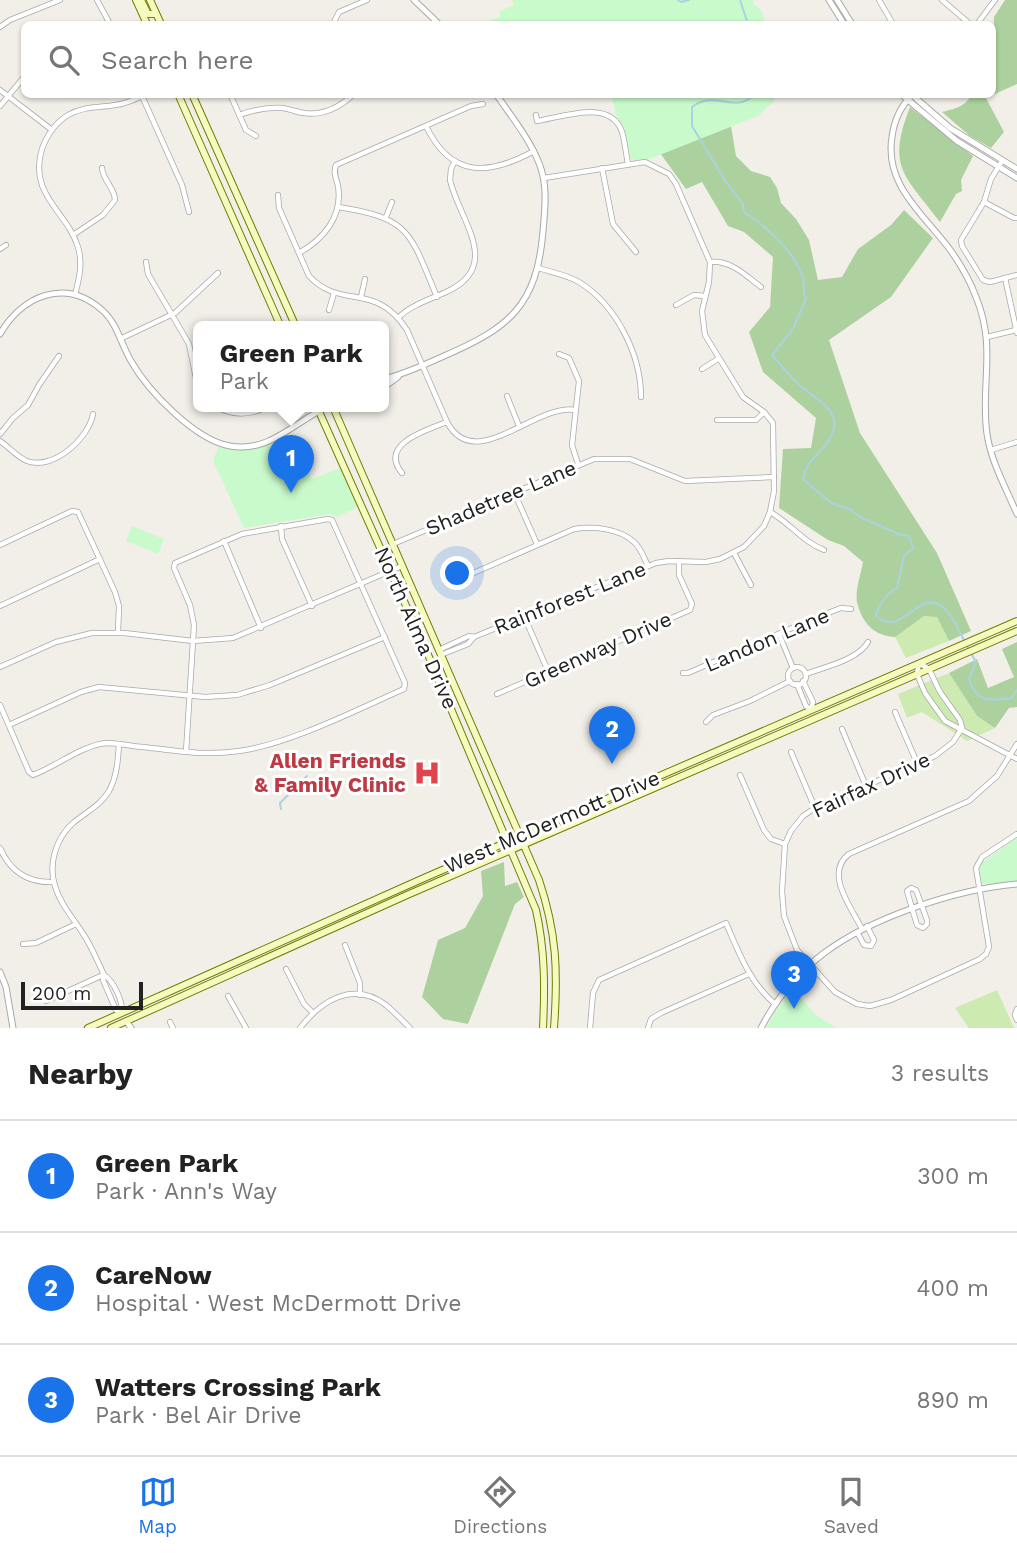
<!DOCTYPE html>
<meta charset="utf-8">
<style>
:root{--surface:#fff;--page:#f6f6f6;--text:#222;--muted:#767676;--line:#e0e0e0;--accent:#1a73e8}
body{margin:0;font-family:"Work Sans",sans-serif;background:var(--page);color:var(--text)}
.scale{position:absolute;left:21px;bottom:18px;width:122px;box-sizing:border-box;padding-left:7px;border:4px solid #222;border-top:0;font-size:19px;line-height:24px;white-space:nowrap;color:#222;-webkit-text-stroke:5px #fff;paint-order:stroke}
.you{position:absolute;left:458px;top:574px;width:24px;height:24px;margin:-18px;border:5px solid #fff;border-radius:50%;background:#1a73e8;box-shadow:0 0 0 10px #1a73e833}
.badge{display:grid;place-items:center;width:46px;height:46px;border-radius:50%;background:var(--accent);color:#fff;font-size:23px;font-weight:700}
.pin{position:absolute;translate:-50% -58px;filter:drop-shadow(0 2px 4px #0008)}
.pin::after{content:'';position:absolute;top:37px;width:24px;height:21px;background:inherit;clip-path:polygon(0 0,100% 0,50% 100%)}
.popup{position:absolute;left:193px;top:321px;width:196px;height:91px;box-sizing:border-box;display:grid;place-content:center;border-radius:10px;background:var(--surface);filter:drop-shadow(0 2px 5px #0005);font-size:23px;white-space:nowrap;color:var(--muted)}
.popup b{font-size:26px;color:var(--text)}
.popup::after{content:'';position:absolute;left:50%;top:100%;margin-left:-14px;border:14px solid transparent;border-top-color:var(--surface)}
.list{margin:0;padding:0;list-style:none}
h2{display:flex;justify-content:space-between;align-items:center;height:91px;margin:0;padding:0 28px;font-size:30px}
h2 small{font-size:23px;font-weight:400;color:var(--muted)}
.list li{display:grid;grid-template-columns:46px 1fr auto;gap:21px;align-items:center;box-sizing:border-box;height:112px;padding:0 28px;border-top:2px solid var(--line)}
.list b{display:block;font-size:26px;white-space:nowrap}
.list p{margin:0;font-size:23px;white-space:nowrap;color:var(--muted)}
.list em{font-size:23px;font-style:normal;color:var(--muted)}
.icon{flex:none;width:38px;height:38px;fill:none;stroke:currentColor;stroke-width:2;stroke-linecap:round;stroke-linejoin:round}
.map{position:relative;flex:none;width:1017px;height:1028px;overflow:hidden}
.search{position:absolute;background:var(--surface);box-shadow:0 2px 5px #0004;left:21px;right:21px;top:21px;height:77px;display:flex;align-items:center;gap:18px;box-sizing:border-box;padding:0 24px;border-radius:10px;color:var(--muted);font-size:26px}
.sheet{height:427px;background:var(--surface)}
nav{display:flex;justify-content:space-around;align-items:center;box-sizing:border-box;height:98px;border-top:2px solid var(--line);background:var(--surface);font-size:19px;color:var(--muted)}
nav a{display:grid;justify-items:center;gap:4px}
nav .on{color:var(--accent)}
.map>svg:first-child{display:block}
</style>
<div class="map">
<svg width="1017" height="1028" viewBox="0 0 1017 1028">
<rect width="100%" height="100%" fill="#f2efe9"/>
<g fill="#cdebb0">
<polygon points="923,616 937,616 949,641 906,658 895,637"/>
<polygon points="949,673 977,716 995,728 967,741 922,712 907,718 898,694"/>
<polygon points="997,990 1014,1028 969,1028 955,1008"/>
</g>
<g fill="#add19e">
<path d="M1005,0H1017V84L986,98L1004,132L991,148L970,136L942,112C953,109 966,107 971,95L992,94L994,17Z"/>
<path d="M611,95H774L773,102L731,126L736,156L751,171L770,177L777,188L781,203L796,219L809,240L818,280L842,277L858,249L891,225L904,210L933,238L891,297L829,340L860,433L937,553L971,631L949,641L937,617L924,616L895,637C874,636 862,623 857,602C855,590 861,574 863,562L844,546L828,540L779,508L783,449L811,448L816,418L763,372L749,332L770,307L773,257L744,232L728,226L702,182L686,189L655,146Z"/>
<path d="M910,107L973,156L961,180L962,191L956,194L940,222C905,175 886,168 910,107Z"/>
<polygon points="1017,642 1017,707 1009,708 995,728 977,716 949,673 977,659 988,688 1014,677 1002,649"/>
<polygon points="504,862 505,886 517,882 524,897 515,904 468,1024 443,1019 422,997 438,940 465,928 483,896 481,871"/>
</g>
<g fill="#c8facc">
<polygon points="512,0 753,0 753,4 762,11 765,24 482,24 500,17 500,11 514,5"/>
<polygon points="611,95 774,95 773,102 758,116 647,160 631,160 624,128 616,115"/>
<path d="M292,434L312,479L342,467L360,506L337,517L329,514L244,528L213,461L218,447C246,451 266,449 292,434Z"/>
<polygon points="132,526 164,539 158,554 126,541"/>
<polygon points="1017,838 1017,882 982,884 979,873 981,863"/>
<polygon points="792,988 816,1015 836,1028 766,1028 775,1012"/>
</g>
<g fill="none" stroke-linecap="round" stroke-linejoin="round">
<g stroke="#aad3df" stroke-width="2">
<polyline points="678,0 681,2 689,0"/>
<polyline points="740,0 748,24"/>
<path d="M755,94C734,115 716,89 692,107V126L726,182L743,204L744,212C768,227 793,251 803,277C805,285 802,291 806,299L793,329L772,355C781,365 789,376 798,384C817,401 849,412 827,443C817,457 806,461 803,479L831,503L851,510L860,517L901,535L909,536L913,548L904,556L897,588C887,593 878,605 876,616C904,640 918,584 945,609C955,618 961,636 968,648"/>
<path d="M971,653L976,662L969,679C977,703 988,701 1011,698L1017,690"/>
<polyline points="281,809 280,803 307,776"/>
</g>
<defs>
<g id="minor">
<polyline points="97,0 110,24"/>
<polyline points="879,0 893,24"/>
<polyline points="942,0 970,24"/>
<polyline points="333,24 339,12 367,0"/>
<polyline points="977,24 995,0"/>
<polyline points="0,27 10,20 60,0"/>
<polyline points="0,90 52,130"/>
<polyline points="230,94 246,130 256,136"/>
<polyline points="142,96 182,185 189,212"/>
<polyline points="0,106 24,77"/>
<path d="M239,115C253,110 267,107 282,108C290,109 296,112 304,113C323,116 340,107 354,94"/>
<path d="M536,115L537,121C562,117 611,98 622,132C625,142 626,154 628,164"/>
<path d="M426,126C451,178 488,176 534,151"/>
<polyline points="1002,161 991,179 984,202 961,240 962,246 983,280 990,282 1017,275"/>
<polyline points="602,168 613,224 636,252"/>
<path d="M278,195L279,208L309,276C342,311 374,280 407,330L447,422C475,475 536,402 576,410"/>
<polyline points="984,202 1014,218 1017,218"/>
<path d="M338,207C411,218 410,233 437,297"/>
<polyline points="386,217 392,202"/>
<path d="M73,235L103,215L115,200C115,188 103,181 102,168"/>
<polyline points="0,249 6,245"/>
<path d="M299,253C324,239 343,216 338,186C336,178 333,172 336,165L471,106L483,104"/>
<polyline points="146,262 148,274 189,344 198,388"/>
<path d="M710,262C731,260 745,275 761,287"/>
<path d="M538,268C551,272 567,275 579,282C616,305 641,354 641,397"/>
<polyline points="1005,278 1017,333"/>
<path d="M75,295C79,279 83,264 78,247C67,211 28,195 42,149C47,135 55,123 68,115C84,106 98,108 115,105C126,104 136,99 146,94"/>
<polyline points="361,297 365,279"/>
<polyline points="676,305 694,295 705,296"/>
<polyline points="329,310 334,293"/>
<path d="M399,317C411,305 431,299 446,292C504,266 459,220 450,180L451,169L455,161"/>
<polyline points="987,337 1016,330"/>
<polyline points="120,339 175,313 218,273"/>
<polyline points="559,354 569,358 579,381 572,445 578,464"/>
<polyline points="702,369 718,359"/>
<polyline points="507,396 519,426"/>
<path d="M217,407C234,416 249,416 266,407"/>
<polyline points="717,420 756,420 764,412"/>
<polyline points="0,434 13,418 28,405 39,385 59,356"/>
<path d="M0,441C9,447 17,457 27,461C53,471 89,438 93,414"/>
<polyline points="991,450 1017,442"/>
<path d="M402,473C378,444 427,430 447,422"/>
<polyline points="514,492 537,544"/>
<path d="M770,512C790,523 803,542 824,550"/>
<polyline points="281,526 282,539 312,606"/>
<polyline points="224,541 261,628"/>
<polyline points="393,544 594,459 630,459 685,481 774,477"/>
<polyline points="0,545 72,511 78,512 115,592 119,606 118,632"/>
<polyline points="734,553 751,585"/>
<path d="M453,582L574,529C592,526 619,528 634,542C641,548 644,558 648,566"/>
<polyline points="0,606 100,559"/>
<polyline points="524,616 548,671"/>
<polyline points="779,634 793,668"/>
<polyline points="440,652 441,649 469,636 474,637 656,563 669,561 706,562 720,559 744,547 764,526 770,512 774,491 773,423 764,412 743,397 705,335 702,311 709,282 710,262 676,184 669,174 645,162 544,178"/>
<polyline points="440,652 443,654 468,644 474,637"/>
<polyline points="0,667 56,642 92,633 124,633 193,641 233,638 402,566"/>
<circle cx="797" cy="676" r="9"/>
<polyline points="683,673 688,673 815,618 841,608 851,609"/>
<path d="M806,674C824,667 858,660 868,642"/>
<polyline points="803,681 813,702 811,710"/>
<polyline points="797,684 806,706 811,710"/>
<polyline points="497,694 690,610 692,604 679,575 679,561"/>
<path d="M0,705L29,772L33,775C55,767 83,745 106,743C118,743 131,746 143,747C176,751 207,756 239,751C290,744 356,710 404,689L405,683L332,520L328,519L242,534L175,563L174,568L190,605L194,625L186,752"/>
<polyline points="895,712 917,763"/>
<polyline points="706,722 713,715 750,701 790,681"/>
<polyline points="9,725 81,692 99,687 205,697 237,695 270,685 385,637"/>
<polyline points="962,728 953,742 935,756 815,808 803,816 791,831 785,844 782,891 784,916 797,950 835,992 857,1004 870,1006 891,1000 980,959 986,954 989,947 976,868 982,857 1017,834"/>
<polyline points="962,728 960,720 940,692 929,669 919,663 917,674 925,693 945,721 1017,759"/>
<polyline points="842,729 866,786"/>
<path d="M119,744C118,760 117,776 109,791C100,806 86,812 73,823C56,838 48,864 55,886C60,903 72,917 82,932C91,945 97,960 104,975L103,980L116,1010L122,1013"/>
<polyline points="791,752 815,808"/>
<polyline points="740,775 764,830 771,839 785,844"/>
<path d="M0,848C10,871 28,883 53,882"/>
<polygon points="911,888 916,890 927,920 927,924 923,928 917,925 907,891"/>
<path d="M862,929C851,907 824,873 849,854L969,801L997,776L1017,744"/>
<polyline points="857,932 864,945 871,946 874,940 867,926"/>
<polyline points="23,944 36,943 76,924"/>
<polyline points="345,945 360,983 360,995"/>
<polyline points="286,969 304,1004 312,1012"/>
<path d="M104,975C114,981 123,1002 122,1013"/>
<polyline points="228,996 246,1028"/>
<polyline points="46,1001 103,975"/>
<polyline points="1017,1009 1015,1015 1017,1020"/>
<polyline points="170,1022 173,1028"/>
<path d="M300,1028C321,1001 353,980 386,1005C394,1012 402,1020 410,1028"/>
<path d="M590,1028L593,993L599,980L726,923C739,953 750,983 775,1004"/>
<polyline points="648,1028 651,1019 661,1013 749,974"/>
</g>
<g id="tertiary">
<polyline points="414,0 439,24"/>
<polyline points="829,0 844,24"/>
<polyline points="837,0 852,24"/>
<polyline points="901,94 957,141 1017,178"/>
<polyline points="911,94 950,128 1017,169"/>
<path d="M912,95C900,107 894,121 892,137C884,186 925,215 951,251C961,265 970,281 976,297C997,348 980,385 987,434C991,462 1006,488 1017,514"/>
<path d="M0,334C22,296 65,277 102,310C117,323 121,344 131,361C148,391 195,440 230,446C270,453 294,422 327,407"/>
<path d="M384,379C405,374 424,365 444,356C509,328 537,306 543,231C545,208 548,185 539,163C529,138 511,116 496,94"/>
<polyline points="384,387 398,377"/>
<polyline points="0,972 6,987 13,1028"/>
<polyline points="126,1021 131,1028"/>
<path d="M761,1028C795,963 846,932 913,908C947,896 980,887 1017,884"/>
</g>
<g id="secondary">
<polyline points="136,0 147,24"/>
<polyline points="141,0 148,14 156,14"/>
<polyline points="150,0 161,24"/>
<polyline points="178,94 281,327"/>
<polyline points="192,94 296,327"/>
<path d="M317,407L429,657L536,910C545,950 545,987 543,1028"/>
<path d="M333,407L539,880C557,934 558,972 554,1028"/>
<polyline points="88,1028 424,878 1017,621"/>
<polyline points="111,1028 407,895 1017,631"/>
</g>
</defs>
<use href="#minor" stroke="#a9a9a9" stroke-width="6"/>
<use href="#tertiary" stroke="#a9a9a9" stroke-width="7"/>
<use href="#secondary" stroke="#707d05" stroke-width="8"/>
<use href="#minor" stroke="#fff" stroke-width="4.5"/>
<use href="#tertiary" stroke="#fff" stroke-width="5"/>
<use href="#secondary" stroke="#f7fabf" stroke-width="6"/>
</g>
<defs>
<symbol id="hospital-bare" viewBox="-9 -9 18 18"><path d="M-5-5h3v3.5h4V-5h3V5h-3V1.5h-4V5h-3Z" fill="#e0444e" stroke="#fff" stroke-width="2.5" paint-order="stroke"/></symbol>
</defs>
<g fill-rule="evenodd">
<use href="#hospital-bare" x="408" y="754" width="38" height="38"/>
</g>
<g text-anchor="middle" stroke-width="6" stroke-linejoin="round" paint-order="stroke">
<g font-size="21" fill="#222" stroke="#fff">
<text transform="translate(501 498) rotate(-23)" y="7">Shadetree Lane</text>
<text transform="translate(570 598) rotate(-22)" y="7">Rainforest Lane</text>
<text transform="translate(416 628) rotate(66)" y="7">North Alma Drive</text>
<text transform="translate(767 640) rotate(-23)" y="7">Landon Lane</text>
<text transform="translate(598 650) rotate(-24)" y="7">Greenway Drive</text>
<text transform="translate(871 785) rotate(-25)" y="7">Fairfax Drive</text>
<text transform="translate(552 822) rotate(-23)" y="7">West McDermott Drive</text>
</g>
<g font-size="21" font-weight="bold" fill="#be3a42" stroke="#fff" text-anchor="end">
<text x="406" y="768">Allen Friends<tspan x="406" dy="24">&amp; Family Clinic</tspan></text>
</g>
</g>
</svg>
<div class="scale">200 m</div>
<div class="you"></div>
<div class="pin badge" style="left:291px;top:493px">1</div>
<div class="popup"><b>Green Park</b>Park</div>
<div class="pin badge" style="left:612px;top:764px">2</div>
<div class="pin badge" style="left:794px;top:1009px">3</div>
<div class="search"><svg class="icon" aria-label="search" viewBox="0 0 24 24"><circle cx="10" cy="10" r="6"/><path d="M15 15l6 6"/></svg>Search here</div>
</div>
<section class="sheet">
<h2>Nearby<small>3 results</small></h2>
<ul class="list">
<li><span class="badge">1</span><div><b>Green Park</b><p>Park · Ann's Way</p></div><em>300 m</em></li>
<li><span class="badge">2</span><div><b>CareNow</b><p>Hospital · West McDermott Drive</p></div><em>400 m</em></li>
<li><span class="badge">3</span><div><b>Watters Crossing Park</b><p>Park · Bel Air Drive</p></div><em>890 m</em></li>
</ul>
</section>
<nav>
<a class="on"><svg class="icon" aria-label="map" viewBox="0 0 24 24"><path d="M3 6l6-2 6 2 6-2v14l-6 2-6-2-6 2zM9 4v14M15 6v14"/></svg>Map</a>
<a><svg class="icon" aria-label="directions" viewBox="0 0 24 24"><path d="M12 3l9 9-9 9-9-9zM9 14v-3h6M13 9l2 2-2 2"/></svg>Directions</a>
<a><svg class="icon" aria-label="saved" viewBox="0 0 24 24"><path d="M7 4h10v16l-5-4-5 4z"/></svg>Saved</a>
</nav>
